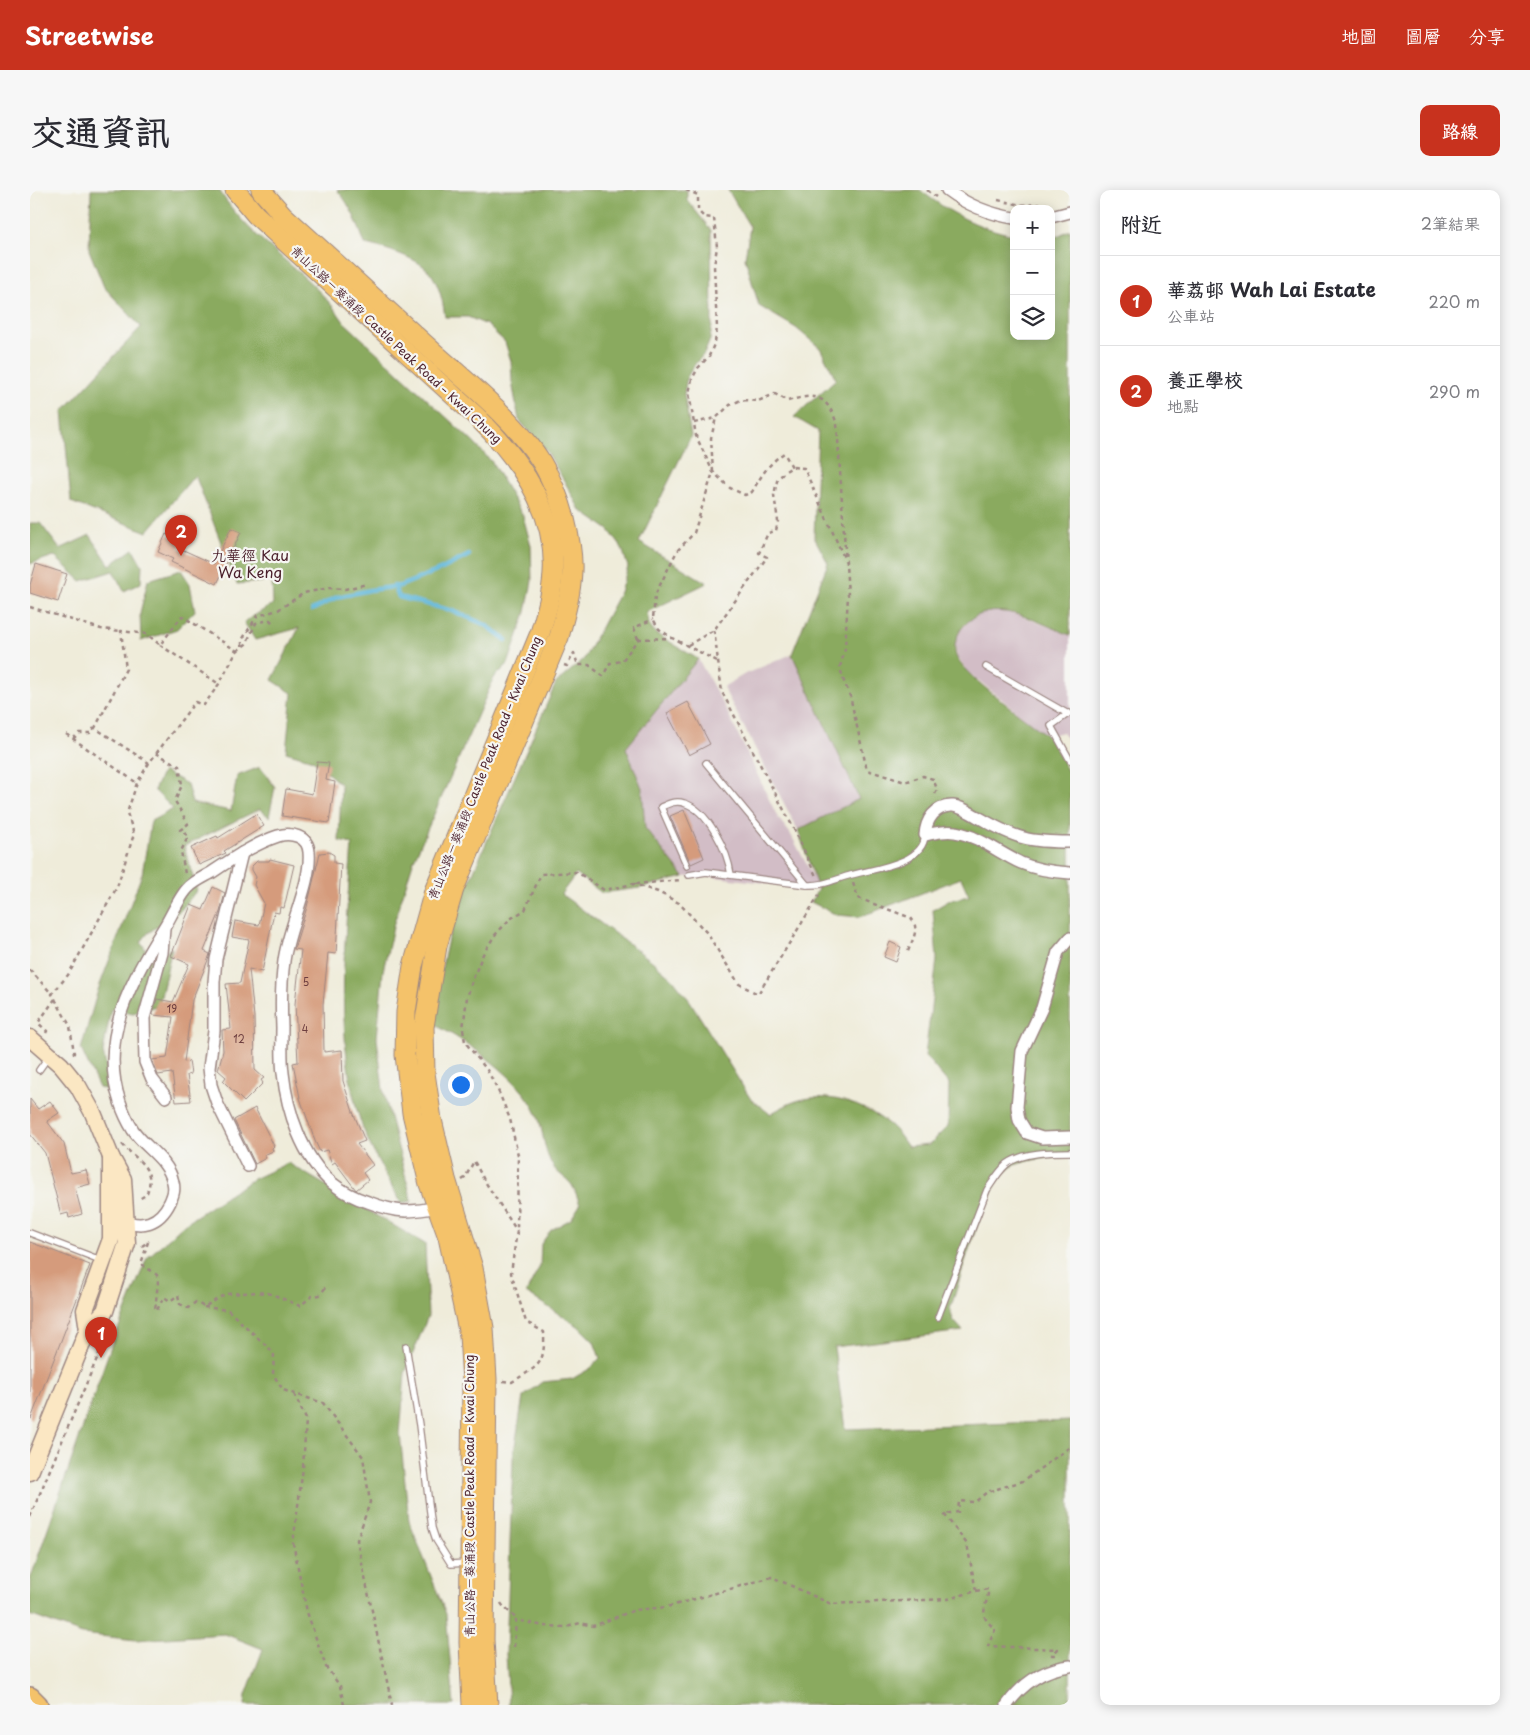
<!DOCTYPE html>
<html lang="zh-TW">
<meta charset="utf-8">
<style>
:root{--surface:#fff;--page:#f7f7f7;--text:#2b2b33;--muted:#7c7c81;--line:#e1e1e2;--accent:#c8321e}
body{margin:0;font-family:"Playpen Sans","LXGW WenKai TC",sans-serif;background:var(--page);color:var(--text)}
.controls{position:absolute;right:15px;top:15px;display:grid;overflow:hidden;border-radius:10px;box-shadow:0 2px 12px #0003}
.controls button{width:45px;height:45px;display:grid;place-items:center;padding:0;border:0;border-bottom:1px solid var(--line);background:var(--surface);color:var(--text);font:25px sans-serif}
.you{position:absolute;left:430px;top:894px;width:18px;height:18px;margin:-12px;border:4px solid #fff;border-radius:50%;background:#1a73e8;box-shadow:0 0 0 8px #1a73e833}
.badge{display:grid;place-items:center;width:32px;height:32px;border-radius:50%;background:var(--accent);color:#fff;font-size:16px;font-weight:700}
.pin{position:absolute;translate:-50% -41px;filter:drop-shadow(0 1px 2px #0008)}
.pin::after{content:'';position:absolute;top:26px;width:18px;height:15px;background:inherit;clip-path:polygon(0 0,100% 0,50% 100%)}
.list{margin:0;padding:0;list-style:none}
h2{display:flex;justify-content:space-between;align-items:center;height:65px;margin:0;padding:0 20px;font-size:21px}
h2 small{font-size:16px;font-weight:400;color:var(--muted)}
.list li{display:grid;grid-template-columns:32px 1fr auto;gap:15px;align-items:center;box-sizing:border-box;height:90px;padding:0 20px;border-top:1px solid var(--line)}
.list b{display:block;font-size:19px;white-space:nowrap}
.list p{margin:0;font-size:16px;white-space:nowrap;color:var(--muted)}
.list em{font-size:16px;font-style:normal;color:var(--muted)}
.icon{flex:none;width:28px;height:28px;fill:none;stroke:currentColor;stroke-width:2;stroke-linecap:round;stroke-linejoin:round}
.map{position:relative;flex:none;width:1040px;height:1515px;overflow:hidden;border-radius:10px}
header{display:flex;align-items:center;gap:30px;box-sizing:border-box;height:70px;padding:0 25px;background:var(--accent);color:#fff}
header strong{font-size:24px}
nav{display:flex;gap:28px;margin-inline-start:auto;font-size:18px}
.intro{display:flex;align-items:center;justify-content:space-between;box-sizing:border-box;height:120px;padding:0 30px}
h1{margin:0;font-size:35px}
.button{padding:12px 22px;border-radius:10px;background:var(--accent);color:#fff;font-size:18px;font-weight:700}
main{display:flex;gap:30px;padding:0 30px}
aside{flex:1;background:var(--surface);border-radius:10px;box-shadow:0 2px 12px #0003}
.map>svg:first-child{display:block}
</style>
<header>
<strong>Streetwise</strong>
<nav><a>地圖</a><a>圖層</a><a>分享</a></nav>
</header>
<div class="intro"><h1>交通資訊</h1><a class="button">路線</a></div>
<main>
<div class="map">
<svg width="1040" height="1515" viewBox="0 0 1040 1515">
<rect width="100%" height="100%" fill="#f6f6f2"/>
<filter id="ink" filterUnits="userSpaceOnUse"><feTurbulence type="fractalNoise" baseFrequency=".02" numOctaves="2"/><feDisplacementMap in="SourceGraphic" scale="10" xChannelSelector="R" yChannelSelector="G"/><feConvolveMatrix kernelMatrix="1 2 1 2 8 2 1 2 1" color-interpolation-filters="sRGB"/></filter>
<filter id="wash" filterUnits="userSpaceOnUse"><feTurbulence type="fractalNoise" baseFrequency=".0096" numOctaves="4" result="noise"/><feDisplacementMap in="SourceGraphic" scale="20" xChannelSelector="R" yChannelSelector="G"/><feGaussianBlur stdDeviation="1.12" result="paint"/><feColorMatrix in="noise" values="0 0 0 0 0 0 0 0 0 0 0 0 0 0 0 0 0 1.4 0 .05"/><feComposite in="paint" operator="in"/></filter>
<g filter="url(#wash)">
<rect width="100%" height="100%" fill="#efecda"/>
<g fill="#d2bdc6">
<polygon points="969,421 988,425 1040,445 1040,556 1033,542 1017,546 937,481 927,467 925,454 929,442 939,431 952,422"/>
<polygon points="762,464 829,610 768,640 693,497 715,484"/>
<polygon points="668,469 696,519 748,628 760,643 786,692 788,699 676,686 654,687 615,638 612,598 596,558"/>
</g>
<g fill="#8aaa5e" stroke="#6a6444">
<path d="M61,0H189C221,53 281,81 314,132L443,252L462,272L475,295L493,326L501,356L502,391L496,422L478,474L464,488L383,672L364,733L353,781L347,848L353,900L382,1011L371,1013C355,983 336,953 327,920C304,838 316,738 322,654L309,651L311,595L283,570L256,562L262,503L242,490L269,438L225,450L214,432L243,414L242,391L207,394L165,285L117,342L41,312L33,221L111,137L74,97L59,60Z"/>
<path d="M307,0H657V10L681,40L682,136L680,150L674,164L665,174L657,187L654,204L661,246L609,352L677,393L617,422L619,434L625,443L668,469L596,558L612,598L615,638L654,687L610,698L572,703L546,684L531,704L622,771L643,789L660,811L720,908L740,924C747,920 754,916 761,913C794,899 835,914 861,936C868,942 873,950 878,957L899,955L918,936L919,894L895,866L907,769L903,720L920,710L939,706L931,688L830,727L807,725L781,712L788,699L787,696L768,640L829,609L762,464L798,373L784,347L788,241L764,227L806,189L790,158L766,138L729,116L715,68L720,37L698,0H890C919,23 948,38 984,45V146H1021V49L1040,40V445C1011,434 969,408 940,430C929,438 922,453 926,466C932,484 986,521 1002,534C1007,538 1013,542 1017,546C1026,557 1033,573 1040,586V966C1021,968 1000,968 983,976C955,990 931,1089 920,1119L923,1130L933,1141L804,1157L815,1239L1040,1231V1515H479L476,1464L483,1268L493,1207L512,1192L542,1189L561,1178L570,1168L564,1152L548,1136L496,1103L510,1076L511,1054L521,1040L541,1029L550,1015C548,1009 546,1002 543,997C539,989 529,985 524,978C513,962 514,941 507,924C492,889 438,852 405,835L407,800L418,749L436,699L526,493L554,469L590,402L598,377L592,358L579,340L550,320L536,294L516,260L489,230L482,192L481,171L475,152L457,135L438,127H415C413,112 410,98 402,85C391,68 354,58 335,54C328,35 321,15 307,0Z"/>
<polygon points="0,333 10,333 30,359 60,345 80,375 103,359 112,375 111,393 94,401 83,381 51,391 24,366 0,374"/>
<polygon points="151,380 160,394 165,421 147,439 111,451 110,423 118,390"/>
<polygon points="230,577 245,597 239,627 230,619 154,656 167,700 151,720 118,743 111,752 122,770 142,758 129,815 103,823 81,819 73,862 81,900 69,898 51,859 68,800 112,684 121,631 143,619 124,600 133,581 157,594 162,613 201,621 207,586"/>
<polygon points="258,973 395,1054 398,1126 375,1183 370,1244 379,1331 416,1424 424,1515 215,1515 216,1505 233,1459 195,1444 106,1450 52,1444 0,1425 0,1390 81,1156 117,1068 154,1034 223,989"/>
</g>
<g fill="none" stroke-linecap="round" stroke-linejoin="round">
<g stroke="#5cb6da" stroke-width="4.5">
<polyline points="364,396 369,407 423,421 456,435 476,450"/>
<polyline points="282,420 307,407 340,400 370,396 412,379 439,365"/>
</g>
</g>
<g id="blocks">
<g fill="#d59b7c">
<polygon points="201,338 211,342 187,394 141,372 143,369 128,362 136,344 152,351 149,358 184,374"/>
<polygon points="6,374 37,384 28,412 0,403 0,395"/>
<polygon points="658,512 680,554 659,565 637,523"/>
<polygon points="287,572 299,573 296,590 305,592 299,633 252,626 256,599 282,604"/>
<polygon points="654,620 674,668 661,674 640,626"/>
<polygon points="226,624 234,636 194,661 196,663 169,675 161,658 187,646 188,648"/>
<polygon points="299,662 304,665 304,673 311,674 306,764 298,763 293,814 294,862 312,860 313,891 323,922 335,951 327,954 343,975 333,983 338,990 326,1000 305,972 302,974 297,960 290,962 285,951 270,908 263,873 268,872 265,814 271,760 264,759 277,717 290,663"/>
<polygon points="240,669 264,675 254,718 250,717 249,723 244,722 232,782 219,779 224,827 225,880 234,888 231,890 233,893 214,912 193,891 196,887 188,880 193,861 192,840 201,839 196,794 210,793 219,750 202,747 205,731 229,735 234,713 224,695 226,687 222,680 222,676 227,671 239,671"/>
<polygon points="183,697 195,703 190,722 174,761 180,764 178,770 162,810 154,872 159,871 161,884 157,885 161,911 146,912 142,883 128,885 122,870 137,868 143,827 123,825 123,823 127,809 143,812 159,774 141,766 161,715 173,720"/>
<polygon points="860,752 871,757 866,772 854,767"/>
<polygon points="0,909 8,919 20,911 29,923 17,931 34,954 41,983 56,980 60,994 45,998 52,1024 39,1028 38,1023 31,1025 15,963 0,944"/>
<polygon points="225,918 244,956 242,958 243,961 234,965 236,968 225,974 204,930"/>
<polygon points="0,1052 60,1075 1,1229 0,1229"/>
</g>
</g>
</g>
<g filter="url(#ink)">
<use href="#blocks" fill-opacity="0" stroke="#9c8682" stroke-width="1"/>
<g fill="none" stroke-linecap="round" stroke-linejoin="round">
<defs>
<g id="lane">
<polyline points="956,477 1038,524"/>
<polyline points="1039,523 1021,536 1040,570"/>
<path d="M676,573L777,695C793,696 806,689 821,685C842,679 894,674 895,645"/>
<path d="M657,676L631,617C638,614 645,610 654,613C678,620 698,662 701,685"/>
<polyline points="659,685 676,682 777,695"/>
<polyline points="9,880 19,866"/>
<polyline points="0,1043 73,1071"/>
<path d="M908,1127L957,1000C963,991 969,981 977,974C993,962 1021,962 1040,962"/>
<polyline points="376,1156 389,1235 402,1338 406,1350 421,1374 436,1373"/>
</g>
<g id="street">
<path d="M917,0C937,15 959,24 984,28"/>
<polyline points="1021,27 1040,22"/>
<path d="M1040,652C1025,652 1008,652 994,648C978,644 962,635 948,627C940,623 933,617 923,616C905,615 896,630 895,645C905,643 915,640 925,642C949,646 969,663 991,673C1007,680 1024,682 1040,683"/>
<polyline points="212,663 186,769 184,792 184,841 179,878 181,895 187,913 218,976"/>
<polyline points="134,739 132,763 114,828 115,872 122,889 136,907"/>
<polyline points="1040,748 1028,762 1012,818 992,861 987,917 989,930 997,943 1012,948 1040,947"/>
<path d="M90,1029C112,1039 129,1034 140,1012C143,1005 145,1000 143,992C138,969 115,958 103,940C98,932 93,921 90,912C68,848 102,789 135,736C142,725 150,705 159,697C165,691 174,687 181,683C202,669 224,654 248,646C261,642 278,646 279,662C282,692 258,738 254,771C251,793 251,815 252,837C252,852 251,868 253,883C257,921 272,967 302,993C313,1002 325,1008 338,1012C367,1023 378,1023 408,1017"/>
<path d="M977,1515C993,1493 1013,1479 1040,1476"/>
</g>
<g id="secondary">
<polyline points="0,848 31,875 48,896 63,923 81,967 93,989 97,1053 75,1121 58,1139 0,1282"/>
<polyline points="58,1139 55,1120 81,1049 81,967"/>
</g>
<g id="primary">
<path d="M205,0L226,25L447,227C489,268 527,321 523,383C522,404 516,423 510,443L404,701L383,776L376,822L375,865L382,923L399,994L418,1047L439,1145L442,1191L439,1453L442,1515"/>
<path d="M231,0L253,25C301,68 348,112 396,155C432,188 487,231 512,273C522,290 530,310 535,329C539,345 543,364 542,381C541,404 535,425 529,447L424,699L407,756L394,837L395,883L402,930L416,989L443,1078L454,1138L457,1189L454,1450L458,1515"/>
</g>
<polyline id="highway" points="0,1508 7,1515"/>
</defs>
<use href="#lane" stroke="#9c8682" stroke-width="8"/>
<use href="#street" stroke="#9c8682" stroke-width="14"/>
<use href="#secondary" stroke="#9c8682" stroke-width="19"/>
<use href="#primary" stroke="#9c8682" stroke-width="21"/>
<use href="#highway" stroke="#9c8682" stroke-width="24"/>
<g stroke="#9c8682" stroke-width="2.5" stroke-dasharray="4 4" stroke-linecap="butt">
<path d="M656,0L668,5V21L674,27L684,28L687,57L684,76L687,138L685,152L679,166L668,178L662,189L659,203L666,246L683,282L700,298L715,305L722,302C731,286 738,274 754,263L762,277"/>
<polyline points="897,0 906,7"/>
<polyline points="968,10 991,15 1017,14"/>
<polyline points="664,233 686,228"/>
<polyline points="0,417 71,439 91,441"/>
<polyline points="684,440 692,502 765,641 786,686"/>
<polyline points="608,449 642,448"/>
<polyline points="608,449 604,438 623,429"/>
<polyline points="130,455 189,494"/>
<polyline points="658,455 684,440 737,367 729,363 738,343 746,341 748,331 744,305 747,291 754,282 762,277 774,278 816,372"/>
<polyline points="212,456 212,450 227,426 248,420 274,403 299,398 315,399 337,394"/>
<polyline points="207,461 216,454 226,433 240,430 243,433"/>
<path d="M687,471L642,448L629,439L623,429L625,405L647,361L664,343L683,282L681,248L686,228L700,215L711,210L728,211L745,204L758,211C787,202 797,206 807,234L818,405L815,459L810,477L813,489L820,506L837,580L875,592L893,586L903,589L907,599L904,607"/>
<polyline points="534,475 537,476 544,463 548,475 559,475 573,486 580,473 592,471 608,449"/>
<polyline points="36,544 107,593"/>
<polyline points="43,549 49,543 60,543 64,538"/>
<polyline points="126,563 149,576 152,595 145,611 158,634 150,640 157,645 157,649 151,661 155,684"/>
<path d="M823,693L828,708L881,728C891,739 881,752 877,764"/>
<polyline points="605,694 652,690"/>
<polyline points="0,780 22,804"/>
<polyline points="25,809 40,836 44,863 42,865"/>
<polyline points="16,843 17,841 8,833 25,809 22,804 38,785 87,697 104,644 97,623 107,593 119,573 165,512 174,515 189,494 207,461 152,426 130,455 117,444 91,441 96,479 65,538 119,573"/>
<path d="M92,954C107,971 128,979 116,1005L109,1009"/>
<polyline points="432,990 435,988 444,971 454,990 487,1041"/>
<polyline points="118,1052 111,1074 127,1085 128,1092 125,1120 127,1120 134,1107 140,1111 148,1105 150,1114 158,1118 166,1112 174,1117 196,1104 228,1102 242,1104 270,1116 282,1106 290,1105 295,1098 299,1097"/>
<polyline points="112,1056 119,1051"/>
<polyline points="174,1117 198,1120 244,1163 243,1184 253,1200 293,1213 333,1267 340,1312 327,1350 362,1515"/>
<path d="M473,1191L482,1192C509,1175 515,1176 514,1142L496,1132L481,1083L487,1041L488,965L480,929L467,898L457,880L435,852L433,839L437,807L444,786L453,764L465,745L480,729L495,720L511,684L547,682L574,700L604,694L628,702L649,713L677,743L709,794L728,804L789,705"/>
<polyline points="264,1204 276,1229 273,1278 263,1353 277,1422 296,1477 310,1496 314,1515"/>
<polyline points="0,1327 79,1140"/>
<path d="M946,1401L958,1399C959,1408 952,1420 955,1427C956,1431 962,1436 965,1440L958,1456L1028,1459L1022,1465H1025"/>
<path d="M471,1413C475,1420 483,1423 486,1430"/>
<polyline points="484,1457 486,1430 514,1436 537,1437 550,1433 563,1436 605,1420 637,1417 742,1387 801,1414 918,1409 946,1401 937,1354 914,1324 928,1322 929,1311 945,1312 957,1302 993,1291 1040,1257"/>
</g>
<use href="#lane" stroke="#fff" stroke-width="5.5"/>
<use href="#street" stroke="#fff" stroke-width="11"/>
<use href="#secondary" stroke="#fbe7c3" stroke-width="16"/>
<use href="#primary" stroke="#f4c26a" stroke-width="19"/>
<use href="#highway" stroke="#f4c26a" stroke-width="21"/>
</g>
</g>
<g text-anchor="middle" stroke-width="4.5" stroke-linejoin="round" paint-order="stroke">
<g font-size="10" fill="#6d3e3f">
<text x="276" y="796">5</text>
<text x="142" y="823">19</text>
<text x="275" y="843">4</text>
<text x="209" y="853">12</text>
</g>
<g font-size="12" fill="#4a1f2b" stroke="#f6f6f2">
<text transform="translate(366 155) rotate(43)" y="4">青山公路－葵涌段 Castle Peak Road – Kwai Chung</text>
<text transform="translate(455 578) rotate(-68)" y="4">青山公路－葵涌段 Castle Peak Road – Kwai Chung</text>
<text transform="translate(440 1306) rotate(-90)" y="4">青山公路－葵涌段 Castle Peak Road – Kwai Chung</text>
</g>
<g font-size="15" fill="#4a1f2b" stroke="#f6f6f2">
<text x="220" y="371">九華徑 Kau<tspan x="220" dy="17">Wa Keng</tspan></text>
</g>
</g>
</svg>
<div class="controls">
<button>+</button>
<button>−</button>
<button><svg class="icon" aria-label="layers" viewBox="0 0 24 24"><path d="M12 4l9 5-9 5-9-5zM3 14l9 5 9-5"/></svg></button>
</div>
<div class="you"></div>
<div class="pin badge" style="left:71px;top:1168px">1</div>
<div class="pin badge" style="left:151px;top:366px">2</div>
</div>
<aside>
<h2>附近<small>2筆結果</small></h2>
<ul class="list">
<li><span class="badge">1</span><div><b>華荔邨 Wah Lai Estate</b><p>公車站</p></div><em>220 m</em></li>
<li><span class="badge">2</span><div><b>養正學校</b><p>地點</p></div><em>290 m</em></li>
</ul>
</aside>
</main>
